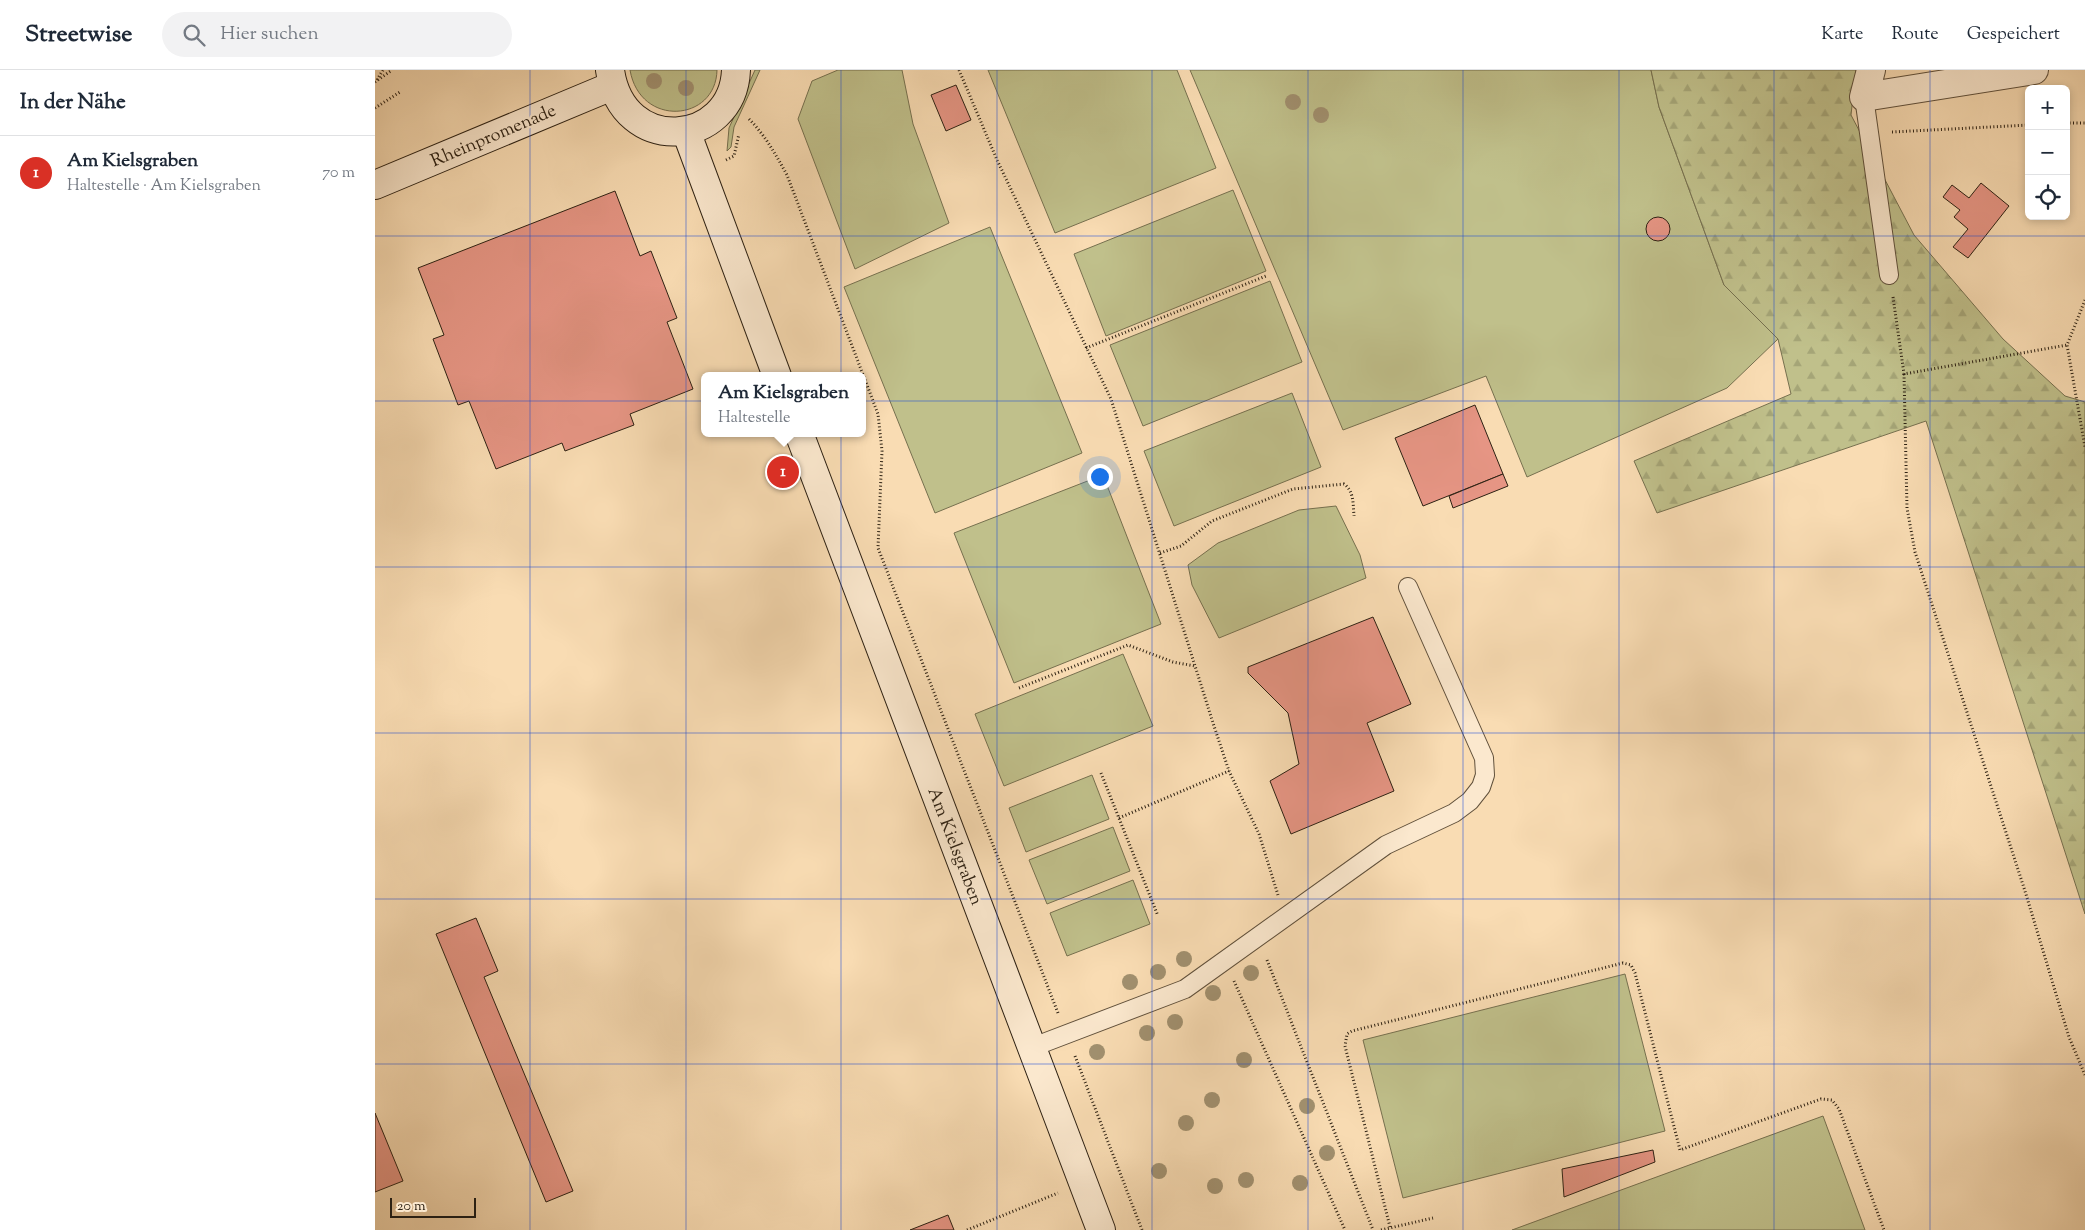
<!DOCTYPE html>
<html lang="de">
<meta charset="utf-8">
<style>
:root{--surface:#fff;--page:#f2f2f3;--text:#1f2937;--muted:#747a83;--line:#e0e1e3;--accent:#d93025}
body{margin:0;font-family:"Sorts Mill Goudy",serif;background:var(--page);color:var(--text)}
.controls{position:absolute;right:15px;top:15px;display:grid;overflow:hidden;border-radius:8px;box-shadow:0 2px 8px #0003}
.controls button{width:45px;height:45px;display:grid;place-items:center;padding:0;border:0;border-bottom:1px solid var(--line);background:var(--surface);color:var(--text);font:25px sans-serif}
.scale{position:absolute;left:15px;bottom:12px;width:86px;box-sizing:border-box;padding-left:5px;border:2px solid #2d2113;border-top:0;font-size:14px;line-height:18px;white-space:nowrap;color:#2d2113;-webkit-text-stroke:4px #fbe8ce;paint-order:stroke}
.you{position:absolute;left:724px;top:406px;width:18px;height:18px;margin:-12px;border:4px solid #fff;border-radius:50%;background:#1a73e8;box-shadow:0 0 0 8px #1a73e833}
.badge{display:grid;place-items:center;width:32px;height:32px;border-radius:50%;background:var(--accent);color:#fff;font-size:16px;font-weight:700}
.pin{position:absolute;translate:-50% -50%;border:2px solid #fff;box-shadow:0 1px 5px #0006}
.popup{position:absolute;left:326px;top:302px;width:165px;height:65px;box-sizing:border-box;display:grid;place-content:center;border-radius:8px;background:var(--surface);filter:drop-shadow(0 1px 4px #0005);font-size:16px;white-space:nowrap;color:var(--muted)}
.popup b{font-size:19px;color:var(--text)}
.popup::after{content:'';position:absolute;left:50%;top:100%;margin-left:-10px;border:10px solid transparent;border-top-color:var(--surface)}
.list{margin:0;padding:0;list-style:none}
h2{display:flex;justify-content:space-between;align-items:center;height:65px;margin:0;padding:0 20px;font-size:21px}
h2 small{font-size:16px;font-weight:400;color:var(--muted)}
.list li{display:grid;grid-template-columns:32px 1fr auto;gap:15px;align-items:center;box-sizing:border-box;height:75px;padding:0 20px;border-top:1px solid var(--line)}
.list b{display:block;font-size:19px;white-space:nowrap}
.list p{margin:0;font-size:16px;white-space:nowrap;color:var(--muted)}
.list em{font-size:16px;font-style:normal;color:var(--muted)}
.icon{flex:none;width:28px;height:28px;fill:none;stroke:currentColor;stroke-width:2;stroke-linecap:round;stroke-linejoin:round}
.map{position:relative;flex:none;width:1710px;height:1160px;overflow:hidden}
header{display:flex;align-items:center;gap:30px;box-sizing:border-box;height:70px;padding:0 25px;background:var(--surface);border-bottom:1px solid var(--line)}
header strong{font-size:24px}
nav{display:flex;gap:28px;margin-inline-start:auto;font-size:18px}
.search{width:350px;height:45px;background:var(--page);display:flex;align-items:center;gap:12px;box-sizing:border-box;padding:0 18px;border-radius:28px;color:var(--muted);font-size:19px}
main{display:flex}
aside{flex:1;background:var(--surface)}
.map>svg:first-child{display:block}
</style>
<header>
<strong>Streetwise</strong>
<div class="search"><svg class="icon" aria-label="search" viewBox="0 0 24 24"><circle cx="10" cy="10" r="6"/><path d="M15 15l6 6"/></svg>Hier suchen</div>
<nav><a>Karte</a><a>Route</a><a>Gespeichert</a></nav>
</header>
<main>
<aside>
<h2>In der Nähe<small></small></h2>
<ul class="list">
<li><span class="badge">1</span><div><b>Am Kielsgraben</b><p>Haltestelle · Am Kielsgraben</p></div><em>70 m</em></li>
</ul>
</aside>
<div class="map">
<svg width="1710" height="1160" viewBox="0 0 1710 1160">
<defs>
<pattern id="forest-firs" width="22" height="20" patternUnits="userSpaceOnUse" patternTransform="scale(1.25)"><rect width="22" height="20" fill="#c0c08b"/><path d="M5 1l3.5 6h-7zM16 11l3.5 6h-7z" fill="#a5a577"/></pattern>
</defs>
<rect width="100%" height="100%" fill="#f9dcb3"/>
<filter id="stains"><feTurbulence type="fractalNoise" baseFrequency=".004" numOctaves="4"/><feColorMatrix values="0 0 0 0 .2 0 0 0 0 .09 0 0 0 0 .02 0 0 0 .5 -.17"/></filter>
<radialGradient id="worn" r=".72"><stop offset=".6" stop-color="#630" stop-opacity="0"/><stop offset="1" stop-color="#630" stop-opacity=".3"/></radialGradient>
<g fill="#c0c08b" stroke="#76704f">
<path d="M255,0H342C341,52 265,58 255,0Z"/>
<polygon points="380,0 385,0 359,57 356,77 352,81 354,58"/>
<polygon points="463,0 527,0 538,54 574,153 480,199 423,49 437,11"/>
<polygon points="613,0 802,0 841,98 680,163"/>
<polygon points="815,0 1276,0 1284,37 1349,215 1403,269 1352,318 1152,407 1111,306 968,360"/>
<polygon points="858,120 891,201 731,266 699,184"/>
<polygon points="615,157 707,383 560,443 469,217"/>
<polygon points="895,211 927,292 768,356 735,275"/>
<polygon points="917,323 946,397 799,456 769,381"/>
<polygon points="728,405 786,554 639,613 579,463"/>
<polygon points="961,436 985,485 991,508 844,568 817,515 813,495 843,473 924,440"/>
<polygon points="748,584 778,656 629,716 600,644"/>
<polygon points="717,705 734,749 651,782 634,738"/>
<polygon points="738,757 755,801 672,834 654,790"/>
<polygon points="758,810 775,854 692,886 675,843"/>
<polygon points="1250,904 1290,1061 1028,1128 988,970"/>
<polygon points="1448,1046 1490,1160 1137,1160"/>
</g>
<polygon fill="url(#forest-firs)" stroke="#76704f" points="1276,0 1481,0 1476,45 1539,165 1628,269 1690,326 1710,332 1710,844 1551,351 1282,443 1259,391 1416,324 1403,269 1349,215 1284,37"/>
<g fill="#e69584" stroke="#2d2113">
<polygon points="581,15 596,50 571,61 556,25"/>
<polygon points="1606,113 1634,136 1593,188 1578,177 1593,159 1579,147 1585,140 1568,127 1577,115 1594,128"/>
<polygon points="240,121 265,186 276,181 302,248 292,252 318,319 255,344 259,355 190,381 187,373 121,399 94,331 83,335 58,269 69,265 43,198"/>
<circle cx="1283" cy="159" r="12"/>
<polygon points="1100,335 1128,404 1048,436 1020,368"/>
<polygon points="1128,404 1133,416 1078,438 1074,426"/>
<polygon points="998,547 1036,634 992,653 1019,721 916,764 895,711 924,694 913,643 873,603 873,597"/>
<polygon points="101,848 123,901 109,907 198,1121 171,1132 61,864"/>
<polygon points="0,1043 28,1111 0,1122"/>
<polygon points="1278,1080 1280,1092 1189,1127 1187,1099"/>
<polygon points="573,1145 579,1160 535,1160"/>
</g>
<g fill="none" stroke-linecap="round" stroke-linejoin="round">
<defs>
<g id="lane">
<polyline points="1489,27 1514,205"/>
<polyline points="658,977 810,919 1011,775 1079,743 1095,731 1106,717 1110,705 1109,688 1033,517"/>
</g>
<polyline id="street" points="1496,0 1489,27 1659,0"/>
<g id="secondary">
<path d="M235,0C247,87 358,77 361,0"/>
<polyline points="311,61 402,306"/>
<polyline points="0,115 237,16"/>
<polyline points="424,363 726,1160"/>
</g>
</defs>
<use href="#lane" stroke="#60503b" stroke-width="20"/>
<use href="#street" stroke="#60503b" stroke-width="30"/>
<use href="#secondary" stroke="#2d2113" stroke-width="30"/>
<g stroke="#2d2113" stroke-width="3" stroke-dasharray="1 2.5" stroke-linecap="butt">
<polyline points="584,0 622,90 736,329 838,653 854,701 884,764 903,825"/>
<polyline points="2,10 8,0"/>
<polyline points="0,12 17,0"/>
<polyline points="0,38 25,22"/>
<path d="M374,49C390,65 401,85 412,105L503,344L507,381L503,478L683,943"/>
<polyline points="1691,53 1710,53"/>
<polyline points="1517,62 1654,55"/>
<polyline points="351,90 359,86 364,64"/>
<polyline points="1518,227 1529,304 1692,275"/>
<polyline points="1710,230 1692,275 1710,377"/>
<polyline points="711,278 891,206"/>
<polyline points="1529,304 1532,438 1540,482 1650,821 1694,967 1710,1005"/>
<path d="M785,483L806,476L837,451L918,419L969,414C979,421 978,434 979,446"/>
<polyline points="644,618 753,575 798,592 820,596"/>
<polyline points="726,703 783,846"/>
<polyline points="744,748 854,701"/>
<polyline points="892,890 998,1160"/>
<polyline points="859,911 970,1160"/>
<polyline points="700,986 767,1160"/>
<polyline points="1015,1157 970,976 972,964 977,961 1248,893 1256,895 1260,903 1305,1080 1446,1029 1457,1030 1464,1039 1509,1160"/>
<polyline points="592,1160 683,1123"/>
<polyline points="1006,1160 1058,1148"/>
</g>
<use href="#lane" stroke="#fbe8ce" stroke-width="18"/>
<use href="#street" stroke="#fbe8ce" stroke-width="28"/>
<use href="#secondary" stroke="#fbe8ce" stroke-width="28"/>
</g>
<g fill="#a1906f">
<circle cx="279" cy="11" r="8"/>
<circle cx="311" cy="18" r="8"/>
<circle cx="918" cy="32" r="8"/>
<circle cx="946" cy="45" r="8"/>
<circle cx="809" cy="889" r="8"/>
<circle cx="783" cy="902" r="8"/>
<circle cx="876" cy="903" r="8"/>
<circle cx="755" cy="912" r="8"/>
<circle cx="838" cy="923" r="8"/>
<circle cx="800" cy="952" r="8"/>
<circle cx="772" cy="963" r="8"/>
<circle cx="722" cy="982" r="8"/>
<circle cx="869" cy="990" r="8"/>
<circle cx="837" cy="1030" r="8"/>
<circle cx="932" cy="1036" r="8"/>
<circle cx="811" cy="1053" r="8"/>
<circle cx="952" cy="1083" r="8"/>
<circle cx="784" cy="1101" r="8"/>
<circle cx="871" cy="1110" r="8"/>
<circle cx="925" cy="1113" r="8"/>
<circle cx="840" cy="1116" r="8"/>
</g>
<path fill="none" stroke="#1d4ed8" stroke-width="1" stroke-opacity="0.55" d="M155,0V1160M311,0V1160M466,0V1160M622,0V1160M777,0V1160M933,0V1160M1088,0V1160M1244,0V1160M1399,0V1160M1555,0V1160M0,166H1710M0,331H1710M0,497H1710M0,663H1710M0,829H1710M0,994H1710"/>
<g text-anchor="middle" stroke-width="4.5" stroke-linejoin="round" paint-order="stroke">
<g font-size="18" fill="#2d2113" stroke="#fbe8ce">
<text transform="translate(118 65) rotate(-23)" y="6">Rheinpromenade</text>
<text transform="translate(581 776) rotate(69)" y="6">Am Kielsgraben</text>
</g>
</g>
<rect width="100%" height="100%" filter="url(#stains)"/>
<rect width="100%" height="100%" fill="url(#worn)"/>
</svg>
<div class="controls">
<button>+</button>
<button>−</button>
<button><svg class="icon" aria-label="locate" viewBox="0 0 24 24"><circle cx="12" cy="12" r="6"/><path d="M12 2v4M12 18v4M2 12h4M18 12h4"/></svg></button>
</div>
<div class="scale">20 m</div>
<div class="you"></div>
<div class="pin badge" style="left:408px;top:402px">1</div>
<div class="popup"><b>Am Kielsgraben</b>Haltestelle</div>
</div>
</main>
